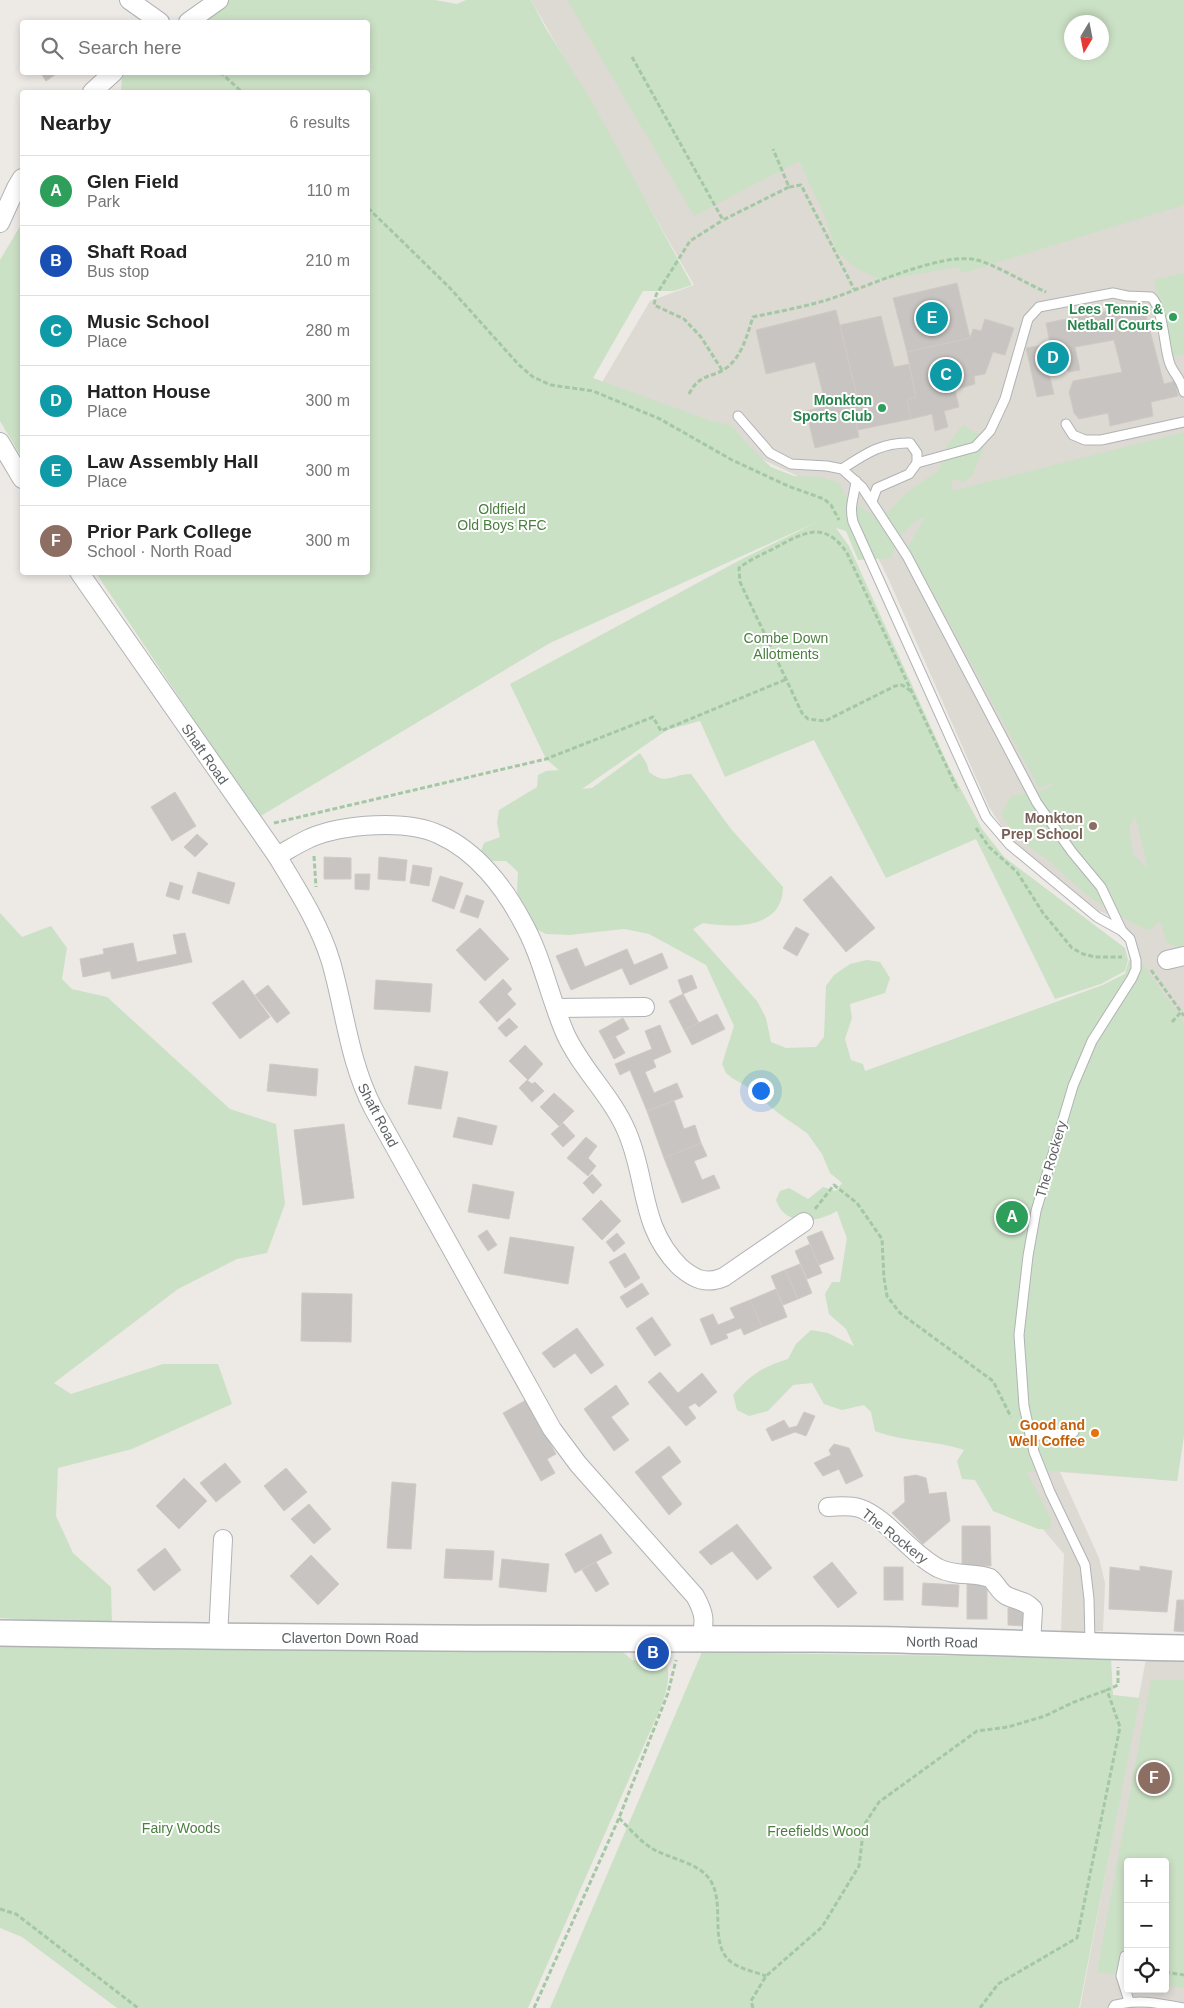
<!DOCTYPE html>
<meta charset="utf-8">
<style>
:root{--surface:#fff;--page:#f2f2f2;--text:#222;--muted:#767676;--line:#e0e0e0;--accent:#d93025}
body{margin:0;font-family:Arial,sans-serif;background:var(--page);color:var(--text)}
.controls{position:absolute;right:15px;bottom:15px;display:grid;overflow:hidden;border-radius:5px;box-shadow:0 2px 8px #0003}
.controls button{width:45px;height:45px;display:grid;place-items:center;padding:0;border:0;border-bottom:1px solid var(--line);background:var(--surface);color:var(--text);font:25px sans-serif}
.compass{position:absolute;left:1064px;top:15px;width:45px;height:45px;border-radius:50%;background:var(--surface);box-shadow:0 2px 8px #0003;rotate:190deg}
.you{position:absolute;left:760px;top:1090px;width:18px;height:18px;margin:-12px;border:4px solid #fff;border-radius:50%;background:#1a73e8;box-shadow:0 0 0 8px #1a73e833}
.badge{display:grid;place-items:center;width:32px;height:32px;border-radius:50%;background:var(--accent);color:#fff;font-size:16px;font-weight:700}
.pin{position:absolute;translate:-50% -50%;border:2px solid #fff;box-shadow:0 1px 5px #0006}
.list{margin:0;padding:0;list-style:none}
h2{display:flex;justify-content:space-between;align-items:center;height:65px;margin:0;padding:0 20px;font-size:21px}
h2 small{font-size:16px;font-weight:400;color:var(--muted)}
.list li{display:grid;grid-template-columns:32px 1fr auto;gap:15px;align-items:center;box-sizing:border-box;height:70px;padding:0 20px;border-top:1px solid var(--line)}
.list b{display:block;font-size:19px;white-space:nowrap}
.list p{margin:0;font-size:16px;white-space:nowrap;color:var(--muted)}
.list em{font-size:16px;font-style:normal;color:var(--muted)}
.icon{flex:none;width:28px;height:28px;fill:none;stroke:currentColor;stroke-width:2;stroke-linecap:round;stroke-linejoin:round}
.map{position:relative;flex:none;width:1184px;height:2008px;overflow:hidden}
.search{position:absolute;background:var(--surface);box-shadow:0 2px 8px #0003;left:20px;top:20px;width:350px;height:55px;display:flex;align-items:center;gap:12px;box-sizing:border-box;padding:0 18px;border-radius:5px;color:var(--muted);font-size:19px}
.panel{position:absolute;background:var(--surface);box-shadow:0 2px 8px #0003;left:20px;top:90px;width:350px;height:485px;border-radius:5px}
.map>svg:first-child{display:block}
</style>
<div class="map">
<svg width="1184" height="2008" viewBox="0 0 1184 2008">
<rect width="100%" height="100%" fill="#ede9e5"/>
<g fill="#ddd9d3" fill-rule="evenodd">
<path d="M531,0H1184V1435L1177,1481L1060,1472L1099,1558L1105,1583L1103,1631H1061L1064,1554L994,1472L840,1284L847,1238L832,1197L860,1159L856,1075L1103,985L1125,974L1130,961L1129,944L1116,918L1099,911L1014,845L989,807L889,580L860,522L836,494L601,384L650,301L694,285ZM1072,22H1102V52H1072Z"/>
<path d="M1146,1659L1184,1660V2008H1080ZM1128,1862H1165V1989H1128Z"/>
</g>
<g fill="#cbe1c5" fill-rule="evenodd">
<path d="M224,0H435L457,4L466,0H531L545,27L591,100L692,285L674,291H643L593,378L711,421L731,425L749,446L771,467L794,476L821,477L839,483L847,498L880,520L906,493L939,470L947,445L963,425L987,440L973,474L964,482L952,479V491L1184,432V946L1176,947L1167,942L1160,921L1150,930L1132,923L1089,897L1050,862L1017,837L1001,814L1011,796L1043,790L1059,781L1039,788L908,547L925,517C904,525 898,539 891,558L858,560L846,531L836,528L849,546L949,767L982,829L1004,857L1125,948L1128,960L1125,971L1101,984L1055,999L976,839L886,878L814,740L725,777L700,721L667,730L582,789L592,788L640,753L647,764L649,772C667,786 672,774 691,774L731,829L783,887C783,929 734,928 703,923L693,929L757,1001L766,1018L771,1042L786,1048L816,1047L824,1037L826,986L834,975L850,964L867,960L880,962L890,978L885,993L850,1004L852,1018L845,1039L851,1060L863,1064L865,1071L1103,985L1125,974L1129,960L1142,963L1184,1022V1435L1177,1481L1060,1471L1027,1472L1051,1519L1050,1529H1038L993,1511L975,1480L962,1479L957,1461L964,1450C935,1440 903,1442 875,1431L871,1412L864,1405L842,1410L824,1404L812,1383L793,1385L768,1411L749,1416L737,1410L733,1395C750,1375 762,1367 788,1359L796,1344L811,1330L828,1333L854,1346L846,1329L829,1314L825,1294L832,1282H840L847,1238L837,1211C817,1223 785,1227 776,1200L780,1191L789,1188L808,1199L823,1187L836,1191L842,1183L830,1173L822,1154L807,1133L778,1113L746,1086L732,1078L726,1073L722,1064L734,1026L706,965L649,934L624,929L569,935L546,934L532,927L519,903L517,891L518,872L506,861H492L481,851L484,843L500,837L497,823L499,810L537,787L538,775L546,771L559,770L546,759L510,684L742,559L817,522L550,643L259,817L96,573L368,572V92H126L121,90L122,77L126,73L368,72V22H199ZM1135,817L1136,818L1148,869L1133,854L1129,826Z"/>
<path d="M567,0H1184V205L963,273L957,267L882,280L856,268L836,251L826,219L799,161L694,216ZM1072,22H1102V52H1072Z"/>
<polygon points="22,223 22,458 0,421 0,260"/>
<polygon points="1184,273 1184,354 1172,356 1154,280"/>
<polygon points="0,913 22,937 51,926 67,948 62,979 72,989 107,997 230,1109 276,1124 285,1204 267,1253 237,1259 178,1289 54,1383 71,1394 163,1364 218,1364 232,1404 132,1449 58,1468 56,1516 73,1553 111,1587 112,1625 0,1618"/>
<path d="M0,1646L623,1652L632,1660L642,1661L650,1654L662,1655C674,1669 666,1693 660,1709L528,2008H117L22,1937L0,1928Z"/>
<polygon points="702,1652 1111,1658 1113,1695 1140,1698 1079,2008 550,2008"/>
<polygon points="1151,1680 1184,1680 1184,1988 1165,1985 1165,1862 1128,1862 1128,1977 1097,1972"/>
</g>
<g fill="#c8c4c1" stroke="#d1cac4">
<polygon points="40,72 59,72 46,81"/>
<polygon points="957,283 970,338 907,352 893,298"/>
<polygon points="1143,304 1164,384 1175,381 1178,396 1151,402 1153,416 1110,426 1108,413 1079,419 1074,413 1069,392 1073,381 1122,372 1114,340 1075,347 1080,370 1069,372 1067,368 1049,373 1054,394 1037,397 1026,348 1050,344 1046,323"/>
<polygon points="836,310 860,408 853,409 859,437 815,448 806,411 826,406 815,362 766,374 756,330"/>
<polygon points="881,316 894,367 909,364 916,397 907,400 911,419 858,430 853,409 860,408 840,325"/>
<polygon points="985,319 1014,328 1005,355 993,352 985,374 974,376 975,384 955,390 959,407 944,411 948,427 935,431 932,414 911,419 907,400 916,397 907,352 970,338 973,329 981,331"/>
<polygon points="175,792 196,826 172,841 151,807"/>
<polygon points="197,834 208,844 195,857 184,847"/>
<polygon points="324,857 351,858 351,879 324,879"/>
<polygon points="379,857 407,860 405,881 378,879"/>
<polygon points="413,865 432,868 429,886 410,883"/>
<polygon points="198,872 235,883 229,904 192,893"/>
<polygon points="355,874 370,874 369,890 355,889"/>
<polygon points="440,876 463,883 454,909 432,901"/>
<polygon points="831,876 875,928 846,952 803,900"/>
<polygon points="170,882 183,886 179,900 166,896"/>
<polygon points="466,895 484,901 478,918 460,912"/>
<polygon points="796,927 809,934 797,956 783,948"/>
<polygon points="480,928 509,959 485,981 456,950"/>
<polygon points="185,933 192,962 112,979 110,971 83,977 80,959 104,954 103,949 133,943 137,962 177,954 173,935"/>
<polygon points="577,948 585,967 627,949 634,965 662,953 668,968 630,985 622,968 571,990 556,956"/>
<polygon points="692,975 697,988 683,994 678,980"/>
<polygon points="503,979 512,989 507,994 516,1004 497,1022 479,1002"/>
<polygon points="243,980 270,1017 240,1039 212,1003"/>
<polygon points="376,980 432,984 430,1012 374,1009"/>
<polygon points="268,985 290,1013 277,1023 255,995"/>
<polygon points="683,994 699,1023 684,1030 669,1001"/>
<polygon points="717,1014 725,1029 692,1045 684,1030"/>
<polygon points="509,1018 518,1027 506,1037 498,1028"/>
<polygon points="623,1018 629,1029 605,1042 599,1031"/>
<polygon points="660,1025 671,1052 653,1060 656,1067 645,1072 654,1093 677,1083 683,1097 647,1111 630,1070 620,1075 615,1064 652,1049 645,1031"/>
<polygon points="615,1036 625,1053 614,1059 605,1042"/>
<polygon points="525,1045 543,1064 528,1080 509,1061"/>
<polygon points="270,1064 318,1069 316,1096 267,1091"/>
<polygon points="415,1066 448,1072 441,1109 408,1104"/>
<polygon points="527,1080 532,1084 535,1082 544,1091 532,1102 519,1088"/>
<polygon points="554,1093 574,1111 559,1126 540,1107"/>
<polygon points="674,1101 684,1129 695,1125 701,1143 664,1158 647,1111"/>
<polygon points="458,1117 497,1126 492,1145 453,1137"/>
<polygon points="563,1123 575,1136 563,1147 551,1134"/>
<polygon points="344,1124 354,1198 303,1205 294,1130"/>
<polygon points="586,1137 597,1146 588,1158 596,1166 588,1176 567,1158"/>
<polygon points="701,1143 707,1156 694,1161 702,1180 714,1175 720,1188 682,1203 664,1158"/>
<polygon points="592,1174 602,1185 593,1194 583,1183"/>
<polygon points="473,1184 514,1192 509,1219 468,1212"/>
<polygon points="601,1200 621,1221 602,1240 582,1219"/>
<polygon points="487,1230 497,1245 488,1251 478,1236"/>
<polygon points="822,1231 834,1259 819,1265 807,1237"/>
<polygon points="617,1233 625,1243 614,1252 606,1242"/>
<polygon points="510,1237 574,1247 568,1284 504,1273"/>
<polygon points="810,1244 822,1273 807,1279 795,1251"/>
<polygon points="625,1253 640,1278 625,1288 609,1262"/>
<polygon points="800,1264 812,1293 798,1299 785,1270"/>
<polygon points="785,1270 798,1299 783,1305 771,1276"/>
<polygon points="642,1283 649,1294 627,1308 620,1297"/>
<polygon points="776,1289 787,1317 762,1327 750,1300"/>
<polygon points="302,1293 352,1294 351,1342 301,1341"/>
<polygon points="750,1300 762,1327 744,1335 741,1328 726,1334 728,1338 711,1345 700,1319 713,1314 718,1325 735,1318 730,1308"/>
<polygon points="652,1317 671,1345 655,1356 636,1328"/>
<polygon points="577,1328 604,1365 591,1374 575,1353 554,1368 542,1353"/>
<polygon points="660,1372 678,1393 702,1373 717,1392 699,1407 695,1403 688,1407 696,1418 686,1426 648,1382"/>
<polygon points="616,1385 629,1404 611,1417 629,1440 614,1451 584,1409"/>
<polygon points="526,1400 556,1454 547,1459 555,1473 541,1481 503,1413"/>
<polygon points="804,1412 815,1416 806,1436 795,1432 772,1441 766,1429 784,1420 789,1428 797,1426"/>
<polygon points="834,1444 849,1448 863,1476 846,1484 839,1469 823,1476 814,1463 831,1455 829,1450"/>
<polygon points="669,1446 681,1462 661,1477 682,1504 669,1515 635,1472"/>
<polygon points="225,1463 241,1482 216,1502 200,1483"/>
<polygon points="286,1468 307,1492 284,1511 264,1486"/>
<polygon points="916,1475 926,1478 929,1494 946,1492 950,1521 923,1544 892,1513 905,1502 904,1477"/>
<polygon points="184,1478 207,1501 179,1529 156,1506"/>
<polygon points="392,1482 416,1484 411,1549 387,1548"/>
<polygon points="309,1504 331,1529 314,1544 291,1519"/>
<polygon points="737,1524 772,1568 757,1580 732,1551 711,1565 699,1552"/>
<polygon points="962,1526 990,1526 991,1566 962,1566"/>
<polygon points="601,1534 612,1553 575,1573 565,1554"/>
<polygon points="165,1548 181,1570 154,1591 137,1570"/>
<polygon points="446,1549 494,1551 492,1580 444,1578"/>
<polygon points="311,1555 339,1584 318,1605 290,1576"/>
<polygon points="502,1559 549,1564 546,1592 499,1587"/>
<polygon points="596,1562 609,1584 596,1592 582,1570"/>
<polygon points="832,1562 857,1593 838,1608 813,1577"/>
<polygon points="1140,1566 1172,1571 1167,1612 1109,1609 1110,1567 1140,1571"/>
<rect x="884" y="1567" width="19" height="33"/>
<rect x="967" y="1582" width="20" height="37"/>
<polygon points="923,1583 959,1585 958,1607 922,1605"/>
<polygon points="1177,1600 1184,1600 1184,1632 1174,1631"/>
<polygon points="1008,1608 1025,1608 1025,1626 1008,1625"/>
</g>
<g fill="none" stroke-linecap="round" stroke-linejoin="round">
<defs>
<g id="lane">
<polyline points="738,416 770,453 791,464 827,466 842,469 862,487 907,556 1037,803 1072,852 1101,887 1122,931"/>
<polyline points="1066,424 1073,435 1085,440 1101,440 1184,422"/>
<path d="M917,463L975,447L990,431L1005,399L1028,319L1039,307L1113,293L1127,296L1151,297C1163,307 1164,345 1169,361C1172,373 1180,376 1184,392"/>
<path d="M842,469C865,454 882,442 910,443L917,453V463L909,474L877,488L872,501"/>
<path d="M856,481C854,498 849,505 853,522L986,817L1010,845L1097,917L1122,931L1130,939L1136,960V969L1132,978L1092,1041L1073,1086L1036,1211L1028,1256L1019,1335L1024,1406L1034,1452L1050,1492L1085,1565L1089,1599L1090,1643"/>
<polyline points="1030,1436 1074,1432"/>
<polyline points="1125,1956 1121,1976 1129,2001"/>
<path d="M1113,2008L1115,2005C1139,1999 1159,2003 1183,2008"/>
</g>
<g id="street">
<polyline points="129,0 160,22"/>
<polyline points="188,22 219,0"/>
<polyline points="92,92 114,72"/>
<polyline points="0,223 16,188 22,178"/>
<polyline points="0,442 22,479"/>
<path d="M79,572L277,856C297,889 320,925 331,962C345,1011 349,1061 373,1108L552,1429L578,1464L695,1596C705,1614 705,1620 701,1641"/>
<path d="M277,856C288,850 299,843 310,838C343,824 407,819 440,835C476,851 504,887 522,921C542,956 549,996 565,1033C581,1069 612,1096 627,1132C648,1181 639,1226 680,1267C694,1279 706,1285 724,1277L804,1222"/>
<polyline points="1167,960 1184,956"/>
<polyline points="556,1008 645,1007"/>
<path d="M828,1507C838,1506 849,1505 859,1508C885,1516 911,1554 938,1568C957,1577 973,1572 990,1578C997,1584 999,1592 1007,1596C1017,1601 1025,1600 1033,1609L1031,1645"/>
<polyline points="218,1637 223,1539"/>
</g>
<path id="secondary" d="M0,1633C272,1638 544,1639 815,1639C938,1639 1061,1646 1184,1648"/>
</defs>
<use href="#lane" stroke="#b0b3b5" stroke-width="11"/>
<use href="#street" stroke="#b0b3b5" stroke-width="20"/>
<use href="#secondary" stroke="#afb3b6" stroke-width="28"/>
<g stroke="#a4c8a5" stroke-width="3" stroke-dasharray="5 2.5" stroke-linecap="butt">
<polyline points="632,57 723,220 789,187 773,149"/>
<polyline points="220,72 242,92"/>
<polyline points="789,187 801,185 854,289"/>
<polyline points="368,208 449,287 519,365 533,377 551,385 593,391 660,419 732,460 788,486 824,499 831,505 839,520"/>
<polyline points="722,370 701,337 684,319 654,305 656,295 690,241 723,220"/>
<path d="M689,394C700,372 713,379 729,366C743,353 747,335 753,317C777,312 803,307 827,300C862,289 942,251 977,260C998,266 1025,283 1046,292"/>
<path d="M911,691L902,685L895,686L825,721L808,719L802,713L740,582L739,568C749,560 761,555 773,549C803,533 824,519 847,553L958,791"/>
<polyline points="274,823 546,759 653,717 661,731 787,679"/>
<polyline points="976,828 989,847 1017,872 1043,913 1072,948 1083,954 1095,957 1122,957"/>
<polyline points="314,856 316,887"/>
<polyline points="1151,970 1184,1016"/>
<polyline points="1172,1022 1181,1012"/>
<polyline points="815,1209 834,1185 857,1203 882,1239 884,1278 887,1296 900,1313 993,1381 1011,1417"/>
<path d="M619,1818C629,1828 641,1842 653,1849C670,1859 693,1861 707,1876C729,1900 705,1946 734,1964C744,1970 756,1972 766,1976"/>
<polyline points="0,1909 16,1914 138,2008"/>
<polyline points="1165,1972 1184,1975"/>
<polyline points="534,2008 619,1818 668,1693 676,1660"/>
<polyline points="753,2008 751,2001 766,1976 822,1927 859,1866 864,1825 879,1802 977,1731 1008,1727 1045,1716 1074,1702 1107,1690"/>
<polyline points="980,2008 998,1984 1077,1938 1120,1727 1107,1690 1118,1685 1118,1667"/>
</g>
<use href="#lane" stroke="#fff" stroke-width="9"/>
<use href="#street" stroke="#fff" stroke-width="18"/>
<use href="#secondary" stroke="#fff" stroke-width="25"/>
</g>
<g fill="#2e9e5b" stroke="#fff" stroke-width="2">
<circle cx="1173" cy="317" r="5"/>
<circle cx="882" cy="408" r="5"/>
</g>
<circle fill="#8d6e63" stroke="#fff" stroke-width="2" cx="1093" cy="826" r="5"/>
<circle fill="#e8710a" stroke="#fff" stroke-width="2" cx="1095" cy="1433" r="5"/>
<g text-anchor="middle" stroke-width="4" stroke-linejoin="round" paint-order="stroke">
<g font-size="14" font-weight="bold" fill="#27864d" stroke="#fff" text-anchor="end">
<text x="1163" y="314">Lees Tennis &amp;<tspan x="1163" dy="16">Netball Courts</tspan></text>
<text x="872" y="405">Monkton<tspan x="872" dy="16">Sports Club</tspan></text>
</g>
<g font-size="14" fill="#4b7f40" stroke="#fff">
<text x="502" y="514">Oldfield<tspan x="502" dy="16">Old Boys RFC</tspan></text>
<text x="786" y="643">Combe Down<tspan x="786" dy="16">Allotments</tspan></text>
<text x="181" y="1833">Fairy Woods</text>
<text x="818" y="1836">Freefields Wood</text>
</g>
<g font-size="14" fill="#5d6163" stroke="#fff">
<text transform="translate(205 754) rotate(55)" y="5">Shaft Road</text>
<text transform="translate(378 1115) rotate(62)" y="5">Shaft Road</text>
<text transform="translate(1051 1159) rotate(-74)" y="5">The Rockery</text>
<text transform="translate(895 1536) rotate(38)" y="5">The Rockery</text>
<text x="350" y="1643">Claverton Down Road</text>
<text transform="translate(942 1642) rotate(1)" y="5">North Road</text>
</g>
<g font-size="14" font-weight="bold" fill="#785e54" stroke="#fff" text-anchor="end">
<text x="1083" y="823">Monkton<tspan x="1083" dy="16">Prep School</tspan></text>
</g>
<g font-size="14" font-weight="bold" fill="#c56008" stroke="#fff" text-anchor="end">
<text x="1085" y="1430">Good and<tspan x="1085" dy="16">Well Coffee</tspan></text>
</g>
</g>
</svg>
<div class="controls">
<button>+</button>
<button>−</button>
<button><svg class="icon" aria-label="locate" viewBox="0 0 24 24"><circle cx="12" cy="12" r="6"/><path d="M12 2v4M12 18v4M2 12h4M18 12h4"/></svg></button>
</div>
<svg class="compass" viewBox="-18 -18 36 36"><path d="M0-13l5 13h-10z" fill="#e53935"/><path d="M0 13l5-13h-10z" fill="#767676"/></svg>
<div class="you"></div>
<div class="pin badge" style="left:1012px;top:1217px;background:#2e9e5b">A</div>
<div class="pin badge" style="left:653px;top:1653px;background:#1a4fb4">B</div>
<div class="pin badge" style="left:946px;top:375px;background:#0f9aa8">C</div>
<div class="pin badge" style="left:1053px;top:358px;background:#0f9aa8">D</div>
<div class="pin badge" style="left:932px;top:318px;background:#0f9aa8">E</div>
<div class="pin badge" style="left:1154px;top:1778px;background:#8d6e63">F</div>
<div class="search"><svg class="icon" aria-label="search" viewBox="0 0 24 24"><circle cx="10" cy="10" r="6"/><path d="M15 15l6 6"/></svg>Search here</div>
<section class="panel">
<h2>Nearby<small>6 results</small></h2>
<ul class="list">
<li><span class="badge" style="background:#2e9e5b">A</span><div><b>Glen Field</b><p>Park</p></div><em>110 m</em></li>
<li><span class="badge" style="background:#1a4fb4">B</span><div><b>Shaft Road</b><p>Bus stop</p></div><em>210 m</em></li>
<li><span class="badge" style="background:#0f9aa8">C</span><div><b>Music School</b><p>Place</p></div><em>280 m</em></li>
<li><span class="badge" style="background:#0f9aa8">D</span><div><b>Hatton House</b><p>Place</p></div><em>300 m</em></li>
<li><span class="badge" style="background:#0f9aa8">E</span><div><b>Law Assembly Hall</b><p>Place</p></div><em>300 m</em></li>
<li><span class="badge" style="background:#8d6e63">F</span><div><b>Prior Park College</b><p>School · North Road</p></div><em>300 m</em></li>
</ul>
</section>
</div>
